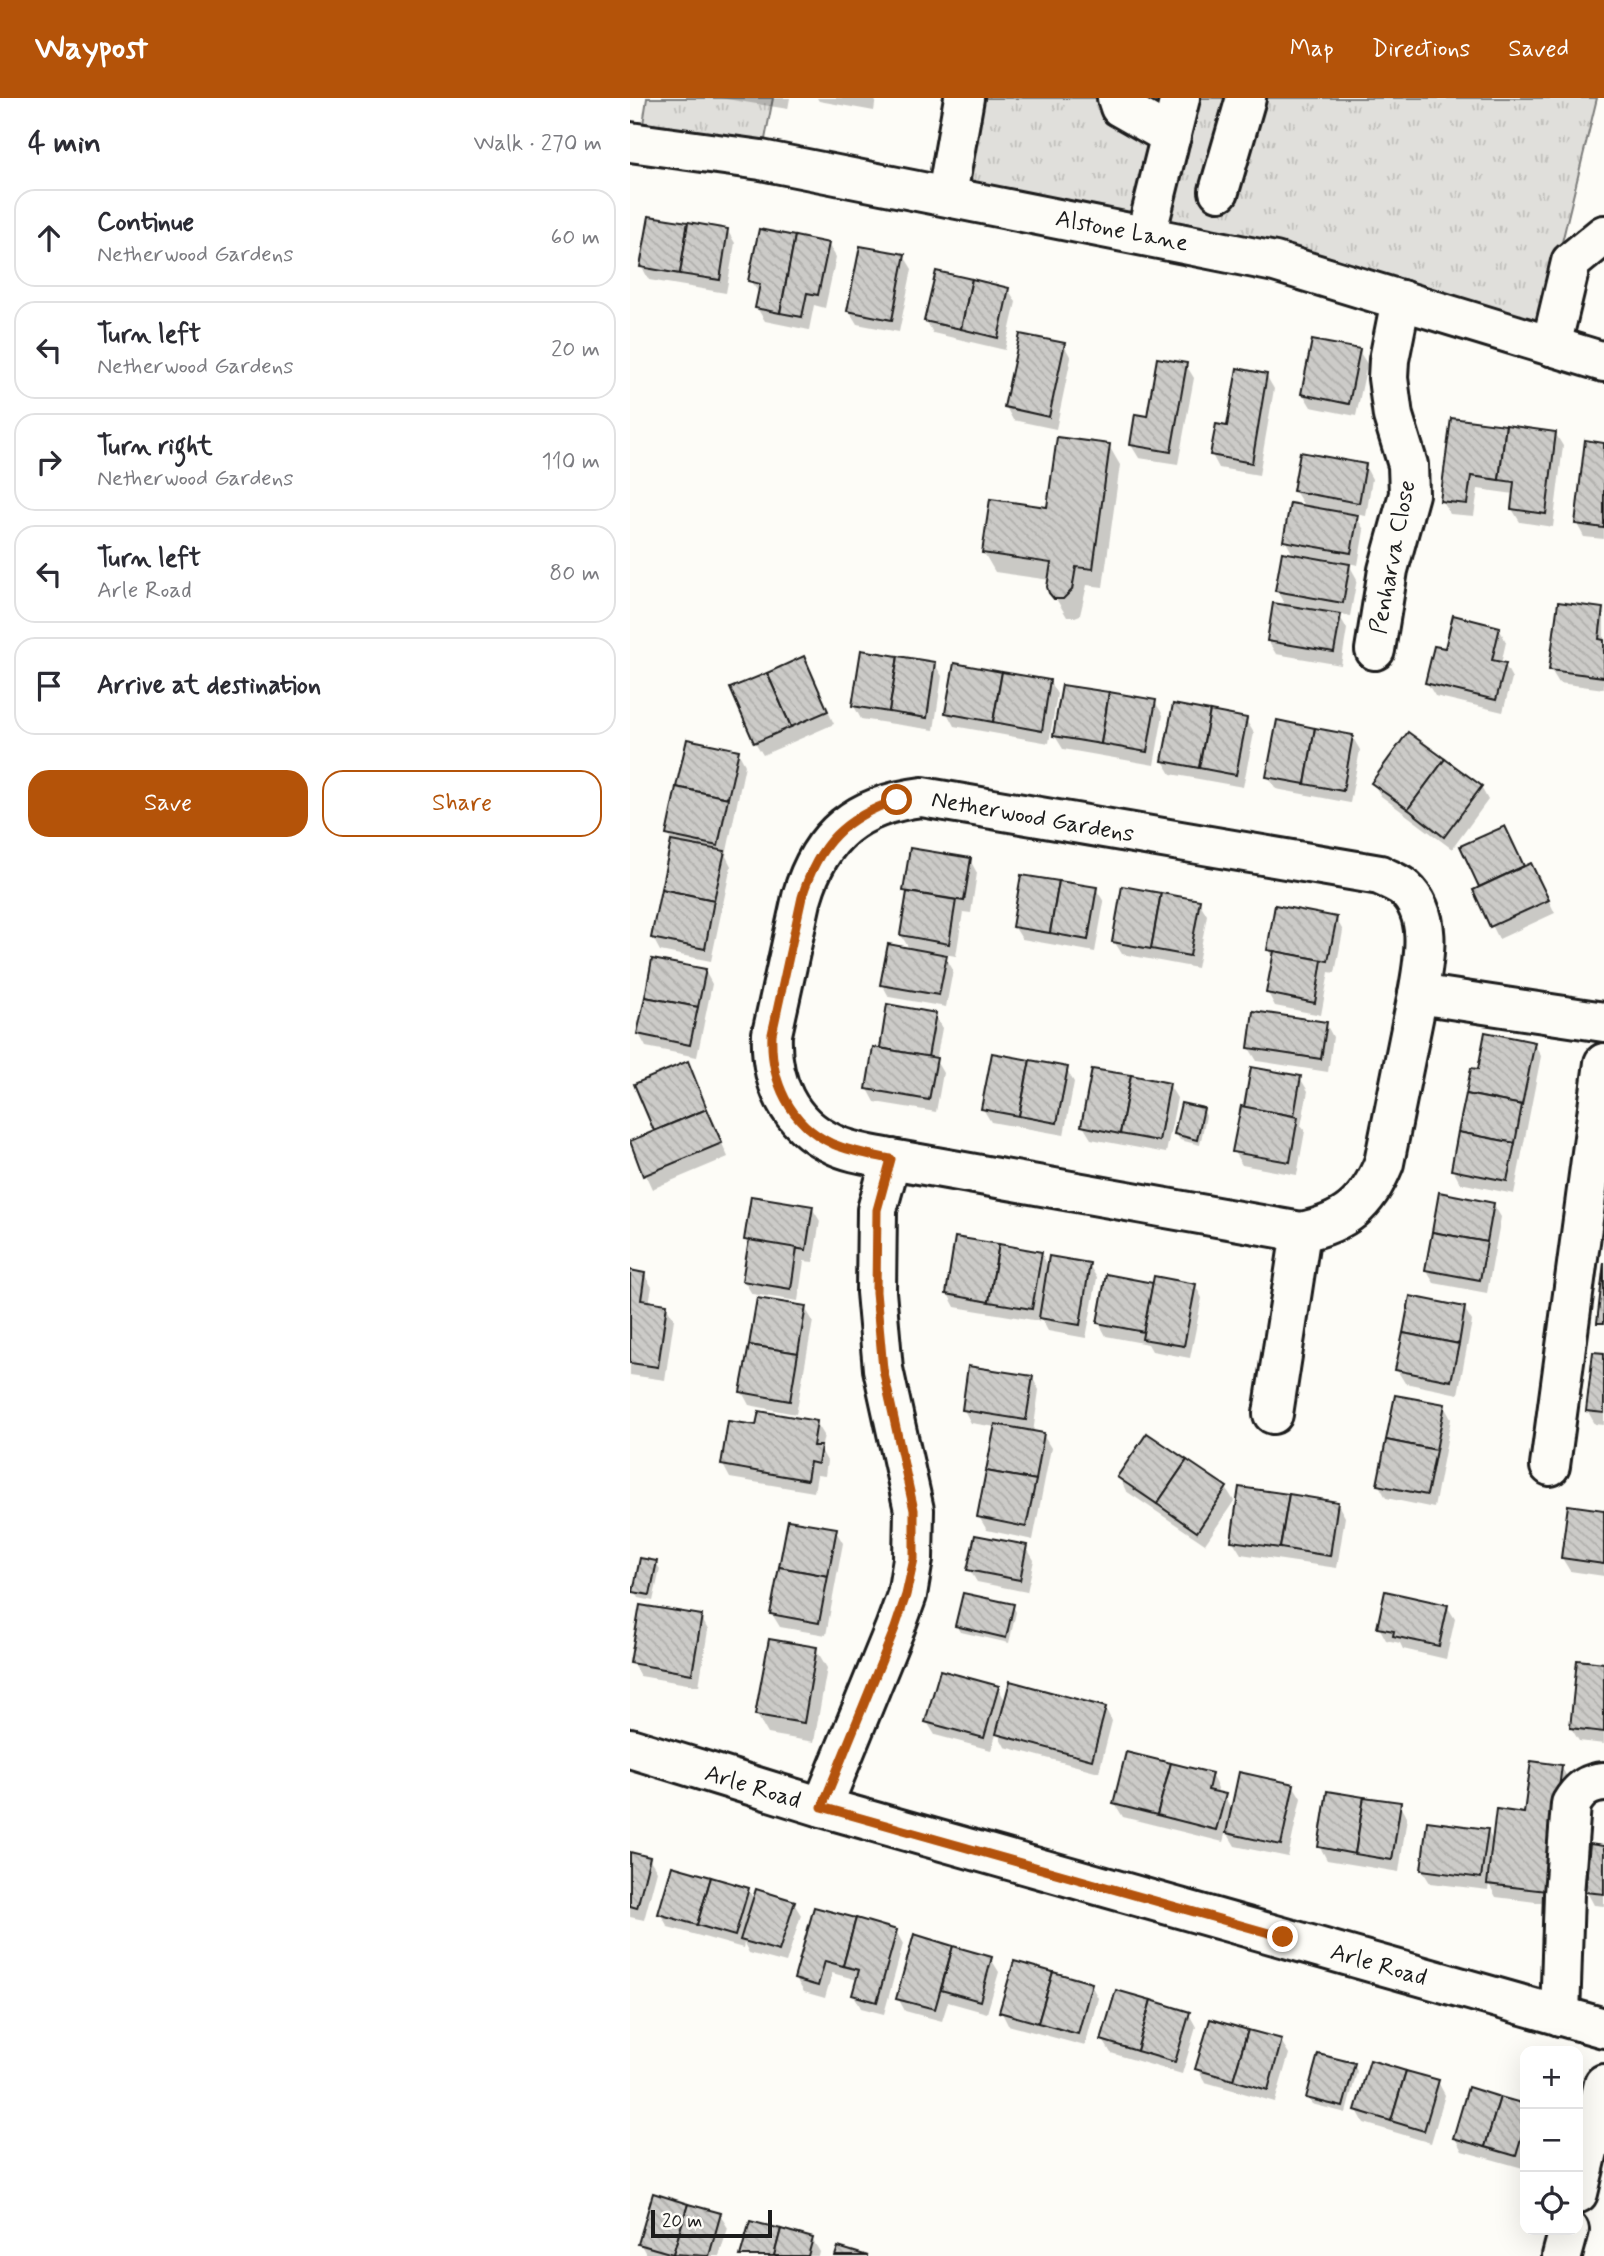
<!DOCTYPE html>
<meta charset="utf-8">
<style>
:root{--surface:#fff;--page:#f2f2f3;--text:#2b2b33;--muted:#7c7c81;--line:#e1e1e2;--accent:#b45309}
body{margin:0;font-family:Mynerve,sans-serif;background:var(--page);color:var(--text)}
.controls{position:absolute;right:21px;bottom:21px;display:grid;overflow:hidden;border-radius:14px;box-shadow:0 7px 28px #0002}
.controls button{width:63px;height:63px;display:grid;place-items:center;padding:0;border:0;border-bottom:2px solid var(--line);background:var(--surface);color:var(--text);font:35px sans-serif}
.scale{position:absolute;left:21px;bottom:18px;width:121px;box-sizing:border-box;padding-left:7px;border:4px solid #1c1c1c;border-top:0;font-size:19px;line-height:24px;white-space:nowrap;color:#1c1c1c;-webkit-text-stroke:5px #fdfcf7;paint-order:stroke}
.stop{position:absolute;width:21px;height:21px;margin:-16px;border:5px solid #b45309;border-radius:50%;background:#fff}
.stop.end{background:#b45309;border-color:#fff;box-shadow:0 2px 7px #0008}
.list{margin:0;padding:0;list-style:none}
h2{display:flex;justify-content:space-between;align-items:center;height:91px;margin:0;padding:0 28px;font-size:30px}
h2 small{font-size:23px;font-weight:400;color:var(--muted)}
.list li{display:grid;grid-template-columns:46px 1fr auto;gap:21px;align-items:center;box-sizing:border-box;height:98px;margin:0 14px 14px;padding:0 14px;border:2px solid var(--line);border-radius:21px}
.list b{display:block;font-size:26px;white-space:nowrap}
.list p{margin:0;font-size:23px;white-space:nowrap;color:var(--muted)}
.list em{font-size:23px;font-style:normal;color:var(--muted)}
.actions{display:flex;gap:14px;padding:21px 28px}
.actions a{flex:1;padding:16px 0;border:2px solid var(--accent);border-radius:21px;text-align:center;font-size:24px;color:var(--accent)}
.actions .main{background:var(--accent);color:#fff}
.icon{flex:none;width:38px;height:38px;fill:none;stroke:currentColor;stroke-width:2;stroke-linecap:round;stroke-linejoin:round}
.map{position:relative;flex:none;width:974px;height:2158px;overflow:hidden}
header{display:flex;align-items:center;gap:42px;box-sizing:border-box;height:98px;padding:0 35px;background:var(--accent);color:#fff}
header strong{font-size:33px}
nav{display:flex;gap:38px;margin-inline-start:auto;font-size:24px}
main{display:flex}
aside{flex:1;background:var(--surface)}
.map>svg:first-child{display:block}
</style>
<header>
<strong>Waypost</strong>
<nav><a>Map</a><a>Directions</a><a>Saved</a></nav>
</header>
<main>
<aside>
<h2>4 min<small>Walk · 270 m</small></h2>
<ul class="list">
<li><svg class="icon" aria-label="ahead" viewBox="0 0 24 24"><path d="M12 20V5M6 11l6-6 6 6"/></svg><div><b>Continue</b><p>Netherwood Gardens</p></div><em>60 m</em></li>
<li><svg class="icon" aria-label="left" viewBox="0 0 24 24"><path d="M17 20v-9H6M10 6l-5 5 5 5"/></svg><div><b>Turn left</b><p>Netherwood Gardens</p></div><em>20 m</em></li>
<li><svg class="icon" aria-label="right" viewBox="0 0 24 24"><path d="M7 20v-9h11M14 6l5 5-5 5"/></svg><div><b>Turn right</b><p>Netherwood Gardens</p></div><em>110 m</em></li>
<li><svg class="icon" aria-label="left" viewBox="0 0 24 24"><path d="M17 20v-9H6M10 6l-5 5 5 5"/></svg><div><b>Turn left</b><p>Arle Road</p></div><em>80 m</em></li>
<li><svg class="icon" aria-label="arrive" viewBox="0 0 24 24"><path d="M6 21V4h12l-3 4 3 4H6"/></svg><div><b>Arrive at destination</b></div></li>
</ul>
<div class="actions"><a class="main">Save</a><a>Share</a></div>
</aside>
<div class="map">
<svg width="974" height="2158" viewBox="0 0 974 2158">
<defs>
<pattern id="grass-tufts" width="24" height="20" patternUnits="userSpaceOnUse" patternTransform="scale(1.75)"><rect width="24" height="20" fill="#e0dfdb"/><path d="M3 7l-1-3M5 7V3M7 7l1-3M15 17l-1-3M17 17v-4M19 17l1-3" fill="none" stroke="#c0bfbb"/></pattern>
<pattern id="building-back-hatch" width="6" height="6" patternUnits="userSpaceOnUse" patternTransform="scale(1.75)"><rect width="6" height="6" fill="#cccbc8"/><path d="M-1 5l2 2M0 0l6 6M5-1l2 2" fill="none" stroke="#afaeab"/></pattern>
</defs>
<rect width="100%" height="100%" fill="#fdfcf7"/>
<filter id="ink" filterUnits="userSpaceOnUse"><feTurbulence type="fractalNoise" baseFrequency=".0143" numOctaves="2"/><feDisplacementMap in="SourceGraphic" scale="14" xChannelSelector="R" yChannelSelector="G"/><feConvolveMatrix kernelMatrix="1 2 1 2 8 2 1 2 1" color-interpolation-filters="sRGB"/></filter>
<g filter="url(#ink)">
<g fill="url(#grass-tufts)" stroke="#7e7e7c" stroke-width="2">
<polygon points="17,0 143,0 131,62 10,46"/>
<polygon points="334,0 967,0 908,243 317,97"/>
</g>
<g fill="#0003">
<polygon points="90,0 160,0 158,11"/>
<polygon points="187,0 246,0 244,13 189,3"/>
<polygon points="97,132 105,145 96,195 19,182 12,169"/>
<polygon points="198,146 206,159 195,210 184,207 179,232 135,223 127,210 130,196 120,183"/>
<polygon points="274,158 282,171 269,234 227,226 219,213"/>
<polygon points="378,191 386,204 375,252 303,235 296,222"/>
<polygon points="434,247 441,260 426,331 383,322 376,309"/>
<polygon points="729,253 737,266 726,318 681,309 673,296"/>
<polygon points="556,267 564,280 548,366 509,360 501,347"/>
<polygon points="636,277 644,291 629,377 589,370 582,357"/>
<polygon points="823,322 925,335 933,348 923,429 890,424 882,411 884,396 848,391 844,418 820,416 812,403"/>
<polygon points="974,346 974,441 954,439 947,426"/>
<polygon points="479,348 490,367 473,489 457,487 450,517 445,519 437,519 419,489 420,482 365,474 354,455 419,411"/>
<polygon points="735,368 742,381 736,418 725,416 734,432 728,467 718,465 727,481 720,518 708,515 717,531 711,567 646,556 638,543 656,509 647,493 664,458 655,442 675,409 665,393"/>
<polygon points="971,511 974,516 974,591 929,585 921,572"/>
<polygon points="869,530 876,544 871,566 875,567 882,580 873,614 805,598 797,585 816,553"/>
<polygon points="174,560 204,626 133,657 125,644"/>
<polygon points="304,565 312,578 304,632 231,621 224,608"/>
<polygon points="419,583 427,596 419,645 324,628 317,615"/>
<polygon points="525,604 533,617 524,667 433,651 425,638"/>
<polygon points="616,622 624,635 613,689 541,676 533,663"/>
<polygon points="722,638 730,652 720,705 646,691 638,678"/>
<polygon points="108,654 115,667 96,758 101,768 81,863 30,853 23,840 42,745 38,737"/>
<polygon points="743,685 851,689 858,702 822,751 751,698"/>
<polygon points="882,743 895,770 901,767 925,815 869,841 845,793 852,789 833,749"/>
<polygon points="340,762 347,775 341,815 333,814 326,858 314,856 323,872 316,909 259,899 252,886 280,852 271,837 278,798 275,793"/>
<polygon points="466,791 474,804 465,854 392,841 384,828"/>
<polygon points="569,804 577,817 567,870 492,856 484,843"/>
<polygon points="706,820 713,833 705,875 699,874 691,917 645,908 638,895 644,861 639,851"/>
<polygon points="75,873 82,886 67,959 16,949 9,936"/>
<polygon points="258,908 304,917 312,930 306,963 313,975 306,1014 245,1004 238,991 251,952"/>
<polygon points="696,926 703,939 698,974 627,963 619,950"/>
<polygon points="904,945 911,958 884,1096 830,1085 823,1072 849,973"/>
<polygon points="57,966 98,1059 22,1091 1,1045 26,1034 6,987"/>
<polygon points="436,971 444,984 434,1037 361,1024 353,1011"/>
<polygon points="670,980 678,993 671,1028 675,1033 667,1077 612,1067 604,1054"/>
<polygon points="539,987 547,1000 536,1055 461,1041 453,1028"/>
<polygon points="573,1011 576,1018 570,1047 550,1042 546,1036"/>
<polygon points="863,1106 871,1119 857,1195 804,1185 796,1172"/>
<polygon points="182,1110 190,1123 183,1164 174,1163 168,1203 122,1196 114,1183 120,1149 115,1142"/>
<polygon points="411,1155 419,1170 459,1167 467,1180 456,1240 418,1233 410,1218 409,1223 325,1209 318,1196"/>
<polygon points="0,1174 14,1176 22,1189 19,1205 36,1208 44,1221 35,1282 0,1277"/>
<polygon points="525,1187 565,1187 572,1200 560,1260 522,1253 518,1246 476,1238 469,1225"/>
<polygon points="175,1210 183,1223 166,1316 119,1307 112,1294"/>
<polygon points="834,1210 842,1223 828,1296 775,1285 767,1272"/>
<polygon points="974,1257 974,1327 965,1326 957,1312"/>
<polygon points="402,1279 409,1292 403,1335 413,1337 421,1350 403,1442 357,1432 349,1419 366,1329 341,1325 334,1312"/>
<polygon points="814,1308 821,1321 804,1410 756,1400 749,1387"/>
<polygon points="186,1324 194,1337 191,1352 197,1363 195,1378 187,1377 184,1394 100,1380 93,1367 127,1329"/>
<polygon points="489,1379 596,1390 604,1403 575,1446 496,1393"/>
<polygon points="707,1405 715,1419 707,1470 611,1456 603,1443"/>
<polygon points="974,1413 974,1478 940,1473 932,1460"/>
<polygon points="205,1432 213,1445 196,1537 150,1529 142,1516"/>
<polygon points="396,1449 404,1462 397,1494 347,1484 339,1471"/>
<polygon points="26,1465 30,1471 23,1503 9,1500 5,1493"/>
<polygon points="383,1508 386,1514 379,1545 331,1534 327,1528"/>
<polygon points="817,1508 825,1521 816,1561 773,1551 770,1545 756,1542 749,1529"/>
<polygon points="71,1519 78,1532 69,1588 10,1578 2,1565"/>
<polygon points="186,1551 197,1570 184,1644 138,1636 127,1617"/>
<polygon points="974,1566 974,1646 949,1643 941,1630"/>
<polygon points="368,1590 376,1604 475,1610 482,1623 469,1674 375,1649 367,1634 361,1652 305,1637 297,1624"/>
<polygon points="931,1668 938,1681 922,1806 866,1799 859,1786 858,1792 800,1785 792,1772 857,1732 864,1745 896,1717"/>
<polygon points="581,1677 588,1690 587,1696 594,1698 602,1712 663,1687 671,1700 658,1759 605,1748 596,1733 593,1744 493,1719 485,1706"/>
<polygon points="770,1706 777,1719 769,1774 697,1762 690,1749"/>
<polygon points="974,1749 974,1808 964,1807 957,1794"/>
<polygon points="0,1756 19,1760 27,1773 14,1822 0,1819"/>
<polygon points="118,1791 124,1802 163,1804 171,1817 156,1865 119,1855 114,1845 113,1850 38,1829 30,1815"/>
<polygon points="186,1811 266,1833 273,1846 254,1916 231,1910 224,1897 228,1882 202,1875 195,1900 174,1894 166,1881"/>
<polygon points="285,1839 361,1861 369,1874 357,1915 318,1904 312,1923 275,1913 268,1900"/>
<polygon points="461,1887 468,1900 455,1948 378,1927 371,1913"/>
<polygon points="559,1916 566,1929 552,1976 481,1955 473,1942"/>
<polygon points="651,1943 659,1956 645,2004 575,1984 567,1970"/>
<polygon points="724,1967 727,1973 716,2015 682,2006 678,2000"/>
<polygon points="808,1984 815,1997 801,2045 734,2025 727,2012"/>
<polygon points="839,1991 895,2008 895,2064 893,2070 832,2053 825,2040"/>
<polygon points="90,2117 98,2130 89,2158 17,2158 10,2145"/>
<polygon points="182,2141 190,2154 189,2158 112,2158"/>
</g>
<g fill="url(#building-back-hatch)" stroke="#1c1c1c" stroke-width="2">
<polygon points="19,118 58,124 50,176 10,169"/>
<polygon points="58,124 98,131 90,182 50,176"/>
<polygon points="129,131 165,138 150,215 125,210 130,186 118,183"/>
<polygon points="165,138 199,145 188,197 177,195 172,219 150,215"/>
<polygon points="230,148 275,156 262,222 217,213"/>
<polygon points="306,173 342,181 331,231 294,223"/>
<polygon points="342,181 379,190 368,240 331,231"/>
<polygon points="390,236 435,245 419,319 374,309"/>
<polygon points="682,242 730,251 719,306 671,296"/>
<polygon points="527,260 557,265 541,354 500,347 505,316 517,318"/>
<polygon points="607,270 637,276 622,365 580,357 586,326 597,328"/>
<polygon points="821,320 876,327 869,382 841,378 837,406 810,403"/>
<polygon points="876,327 926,334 916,416 881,411 884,384 869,382"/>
<polygon points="427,339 480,346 463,471 446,469 442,492 433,501 424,501 419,495 417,489 421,465 352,455 360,401 417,409"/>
<polygon points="955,342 974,345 974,430 945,426"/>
<polygon points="670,354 736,366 729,405 663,393"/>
<polygon points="660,405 728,417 721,455 653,443"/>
<polygon points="652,454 720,466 713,505 645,493"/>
<polygon points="928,504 973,510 969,541 974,542 974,579 919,572"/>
<polygon points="643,505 711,516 704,554 637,543"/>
<polygon points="823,517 870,529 862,562 876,565 866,602 795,585 804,548 815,550"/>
<polygon points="231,552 268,558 259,614 222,608"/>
<polygon points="174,558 198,613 161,629 137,575"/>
<polygon points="268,558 305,564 297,620 259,614"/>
<polygon points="324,565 372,574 363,624 315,615"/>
<polygon points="372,574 420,582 412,633 363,624"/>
<polygon points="137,575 161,629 124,645 100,590"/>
<polygon points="432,587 479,594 471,646 423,638"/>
<polygon points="479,594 526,602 517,654 471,646"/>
<polygon points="543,606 580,613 569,670 532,663"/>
<polygon points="580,613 617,620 606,677 569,670"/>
<polygon points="647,622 685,630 675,686 636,679"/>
<polygon points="685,630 723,637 713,693 675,686"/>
<polygon points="778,634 815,661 778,711 741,685"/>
<polygon points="57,641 109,652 98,700 46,689"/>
<polygon points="815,661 852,688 814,739 778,711"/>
<polygon points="46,689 98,700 88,748 36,737"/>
<polygon points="875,728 894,768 849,789 830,748"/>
<polygon points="41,743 95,753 84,802 31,791"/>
<polygon points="280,750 341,760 334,803 273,793"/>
<polygon points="901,765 919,802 860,829 843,792"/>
<polygon points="391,777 429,783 420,835 382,829"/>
<polygon points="429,783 467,789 458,842 420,835"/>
<polygon points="492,788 531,795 521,851 482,844"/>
<polygon points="31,791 84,802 75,851 21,840"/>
<polygon points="277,794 326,802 319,846 270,837"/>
<polygon points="531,795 570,802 560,858 521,851"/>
<polygon points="645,807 707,819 698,863 637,852"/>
<polygon points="258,846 317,857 309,897 250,887"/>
<polygon points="644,853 692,862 685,905 636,895"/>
<polygon points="22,861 76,871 68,909 15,899"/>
<polygon points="15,899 68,909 60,947 7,936"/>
<polygon points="257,906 306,915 298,959 250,950"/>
<polygon points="623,913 697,924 691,961 618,950"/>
<polygon points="855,934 905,944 892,1007 836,996 841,970 848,971"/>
<polygon points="243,949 307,960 299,1002 236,991"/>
<polygon points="362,955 400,962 389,1018 351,1011"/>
<polygon points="400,962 438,969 427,1025 389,1018"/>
<polygon points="58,963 77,1011 24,1033 4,986"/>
<polygon points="621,969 671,978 664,1018 614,1009"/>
<polygon points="462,971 501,977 490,1036 451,1028"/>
<polygon points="501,977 540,985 529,1043 490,1036"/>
<polygon points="836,996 892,1007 885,1045 828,1034"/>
<polygon points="551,1005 574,1010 567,1042 544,1036"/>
<polygon points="611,1008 668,1019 660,1064 602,1054"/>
<polygon points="77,1011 92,1045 13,1078 0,1043"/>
<polygon points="828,1034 885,1045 877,1083 821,1072"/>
<polygon points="809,1094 864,1105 857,1144 802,1134"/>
<polygon points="121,1098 183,1108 176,1152 114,1142"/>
<polygon points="802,1134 857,1144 850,1182 795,1172"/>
<polygon points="325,1139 369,1146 359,1204 316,1196"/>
<polygon points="119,1142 167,1150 161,1191 112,1183"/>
<polygon points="369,1146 412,1154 402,1211 359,1204"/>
<polygon points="419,1158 460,1165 450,1227 409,1220"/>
<polygon points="974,1164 974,1225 967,1225"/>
<polygon points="0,1172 15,1175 11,1202 37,1206 28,1269 0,1265"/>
<polygon points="476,1176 523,1185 514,1234 467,1225"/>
<polygon points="524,1178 566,1186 554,1248 512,1241"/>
<polygon points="780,1198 835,1209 829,1246 773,1235"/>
<polygon points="127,1200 176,1208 168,1255 119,1247"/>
<polygon points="773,1235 829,1246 821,1283 765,1272"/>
<polygon points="119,1247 168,1255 160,1303 110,1294"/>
<polygon points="963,1254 974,1255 974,1315 956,1313"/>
<polygon points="338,1268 403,1278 396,1322 332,1312"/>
<polygon points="765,1297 815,1306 806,1352 756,1342"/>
<polygon points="129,1313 187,1323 183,1348 191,1348 188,1366 180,1364 177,1382 91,1367 98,1323 126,1327"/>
<polygon points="365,1326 414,1335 406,1382 356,1373"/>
<polygon points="517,1335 557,1362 527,1406 487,1379"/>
<polygon points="756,1342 806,1352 797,1397 747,1387"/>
<polygon points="557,1362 597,1389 567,1434 527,1406"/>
<polygon points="356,1373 406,1382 396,1429 347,1419"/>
<polygon points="609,1389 659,1396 650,1450 601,1443"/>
<polygon points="659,1396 708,1404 700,1458 650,1450"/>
<polygon points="938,1407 974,1412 974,1466 931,1460"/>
<polygon points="158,1422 207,1430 198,1478 149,1469"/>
<polygon points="345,1437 397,1447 390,1482 337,1472"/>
<polygon points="10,1460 27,1463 20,1497 3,1494"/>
<polygon points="149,1469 198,1478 189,1525 140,1516"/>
<polygon points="755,1493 818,1507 809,1548 763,1538 764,1533 747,1530"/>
<polygon points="333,1495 384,1506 376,1540 325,1528"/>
<polygon points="10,1507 72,1517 62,1576 0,1565"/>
<polygon points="139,1541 187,1549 174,1625 125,1617"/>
<polygon points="947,1562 974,1565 974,1634 940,1630"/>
<polygon points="310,1572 369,1588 354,1640 295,1624"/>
<polygon points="380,1583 476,1609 462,1662 366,1636"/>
<polygon points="496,1654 541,1665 527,1717 483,1706"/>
<polygon points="901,1663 932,1667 916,1793 857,1786 866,1711 894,1715"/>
<polygon points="541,1665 582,1675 578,1692 596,1696 586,1732 527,1717"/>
<polygon points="609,1674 664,1686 651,1747 596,1735"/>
<polygon points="697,1693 734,1699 725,1756 688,1749"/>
<polygon points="734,1699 771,1704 762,1762 725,1756"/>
<polygon points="797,1723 858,1731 851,1780 791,1772"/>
<polygon points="960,1746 974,1748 974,1796 955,1794"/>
<polygon points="0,1754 20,1759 7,1810 0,1808"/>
<polygon points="42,1768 81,1779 67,1827 28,1816"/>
<polygon points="81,1779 119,1790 105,1838 67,1827"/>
<polygon points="126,1791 165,1803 149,1853 110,1842"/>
<polygon points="184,1809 226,1820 213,1868 195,1863 188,1888 164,1881"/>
<polygon points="226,1820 267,1832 247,1904 222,1897 229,1872 213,1868"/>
<polygon points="284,1836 323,1848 305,1911 266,1901"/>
<polygon points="323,1848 362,1859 350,1903 311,1892"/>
<polygon points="384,1863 423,1874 408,1925 369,1914"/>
<polygon points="423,1874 462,1885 448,1936 408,1925"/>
<polygon points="486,1892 521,1902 507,1953 471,1942"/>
<polygon points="521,1902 560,1914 545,1964 507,1953"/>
<polygon points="580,1921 618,1932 603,1982 565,1971"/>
<polygon points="618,1932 652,1941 638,1992 603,1982"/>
<polygon points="688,1956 725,1965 713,2009 676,2000"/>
<polygon points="740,1962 776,1973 761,2023 725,2012"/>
<polygon points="776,1973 809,1982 794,2033 761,2023"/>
<polygon points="838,1989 870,1999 855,2049 823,2040"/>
<polygon points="870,1999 895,2006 895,2028 886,2058 855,2049"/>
<polygon points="23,2095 58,2106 43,2156 8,2146"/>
<polygon points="58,2106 91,2115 79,2158 43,2156"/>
<polygon points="120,2123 151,2131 144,2158 110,2158"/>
<polygon points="151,2131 183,2140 178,2158 144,2158"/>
<polygon points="208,2149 238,2158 205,2158"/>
</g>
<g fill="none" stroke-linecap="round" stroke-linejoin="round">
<defs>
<g id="minor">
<polyline points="487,0 490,9 541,38"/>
<polyline points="0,44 131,62 645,164 974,264"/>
<polyline points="589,93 616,0"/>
<polyline points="317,97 334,0"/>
<polyline points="516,137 550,0"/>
<polyline points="921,248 941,164 974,137"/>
<polyline points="745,552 758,472 779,396 778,367 763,318 758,280 759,262 771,202"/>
<path d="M261,1061L671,1134C715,1125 737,1107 754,1065L788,896L974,924"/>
<polyline points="643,1316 671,1134"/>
<polyline points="920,1368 974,965"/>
<polyline points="0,1650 192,1709 974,1930"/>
<path d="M192,1709L265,1530L277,1497L283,1461L284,1412L253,1271L246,1194L247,1112L261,1061C242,1057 221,1055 203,1046C158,1026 140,982 142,936L172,799C190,736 228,707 292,699L750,777C757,781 768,785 774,790C804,817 794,862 788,896"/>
<path d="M930,1918L934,1796L941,1706C949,1692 958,1685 974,1684"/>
<polyline points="948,2095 974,1986"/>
<polyline points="932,2158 939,2132"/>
</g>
</defs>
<use href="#minor" stroke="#1c1c1c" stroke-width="44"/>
<use href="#minor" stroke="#fdfcf7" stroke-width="38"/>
</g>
</g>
<g fill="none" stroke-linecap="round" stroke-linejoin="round" filter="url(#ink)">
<path stroke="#b45309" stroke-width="9" d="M267,702C215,719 188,746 172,799L142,936C140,982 159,1026 203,1046C222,1054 242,1057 261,1061L247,1112L246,1194L253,1271L284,1412V1461L276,1497L265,1530L192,1709L653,1839"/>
</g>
<g text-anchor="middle" stroke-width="5" stroke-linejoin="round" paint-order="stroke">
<g font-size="24" fill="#1c1c1c" stroke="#fdfcf7">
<text transform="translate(492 132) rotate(11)" y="8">Alstone Lane</text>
<text transform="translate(762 459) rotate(-79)" y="8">Penharva Close</text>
<text transform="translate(403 718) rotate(10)" y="8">Netherwood Gardens</text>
<text transform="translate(123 1688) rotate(17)" y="8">Arle Road</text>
<text transform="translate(749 1866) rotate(16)" y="8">Arle Road</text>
</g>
</g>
</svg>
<div class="controls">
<button>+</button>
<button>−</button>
<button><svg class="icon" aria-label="locate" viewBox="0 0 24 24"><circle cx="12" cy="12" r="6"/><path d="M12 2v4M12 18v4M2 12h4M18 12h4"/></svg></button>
</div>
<div class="scale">20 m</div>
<div class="stop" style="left:267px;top:702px"></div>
<div class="stop end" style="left:653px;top:1839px"></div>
</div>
</main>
